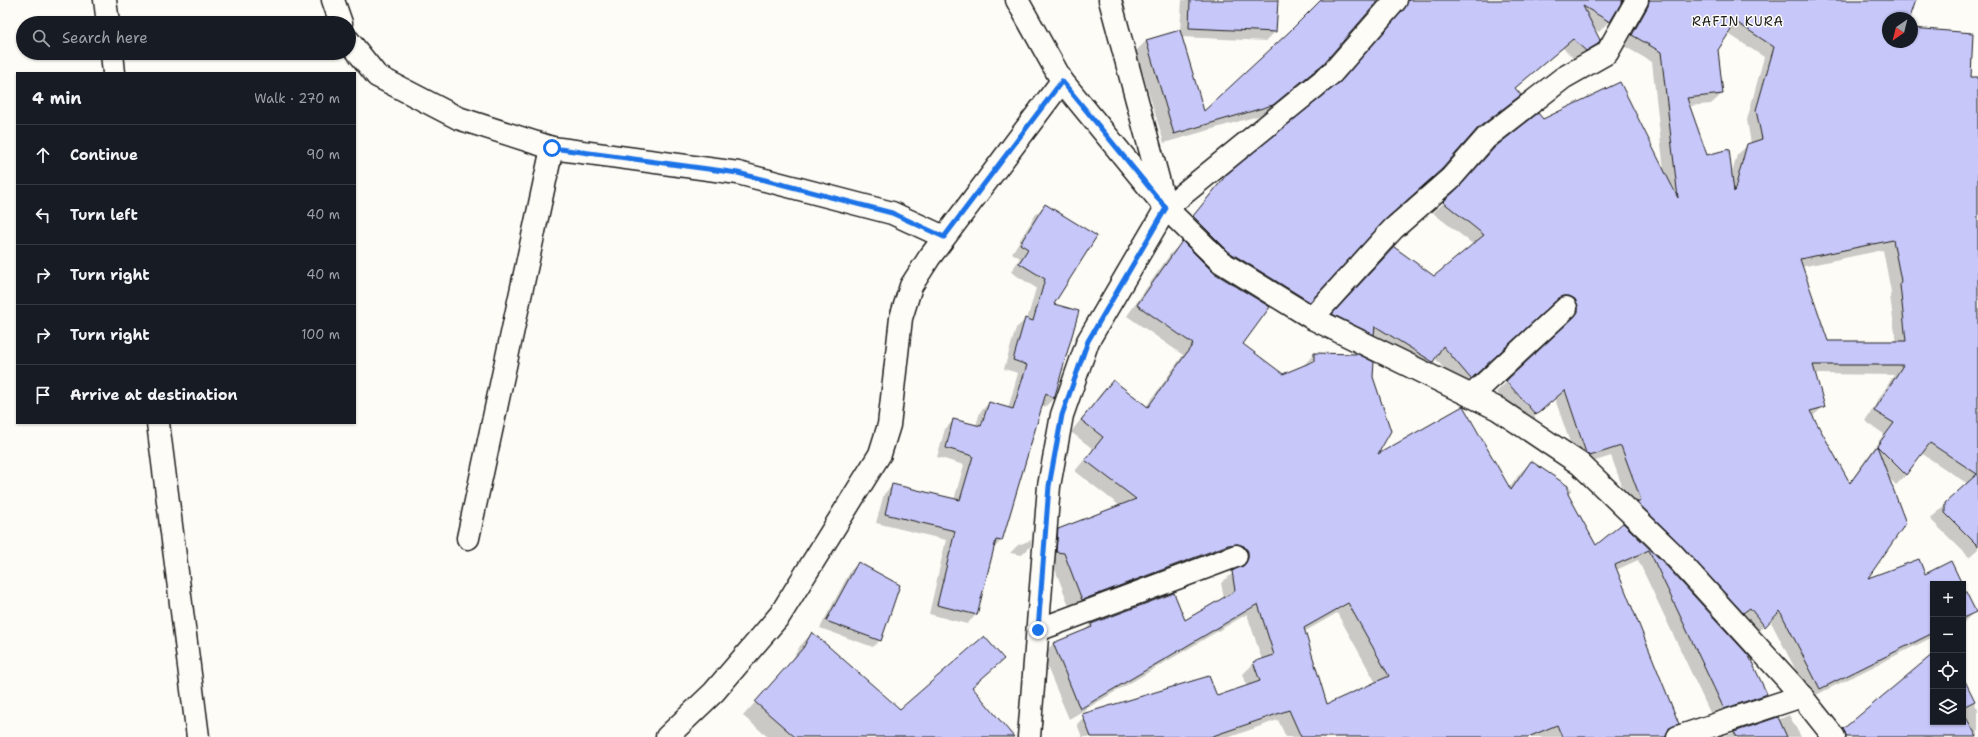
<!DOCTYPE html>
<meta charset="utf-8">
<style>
:root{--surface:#171b24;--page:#242831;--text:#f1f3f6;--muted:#9ea1a6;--line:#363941}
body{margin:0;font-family:"Shantell Sans",sans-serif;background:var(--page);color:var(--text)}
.controls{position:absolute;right:12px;bottom:12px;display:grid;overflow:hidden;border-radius:0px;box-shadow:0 1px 3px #0004}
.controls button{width:36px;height:36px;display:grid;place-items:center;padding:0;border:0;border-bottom:1px solid var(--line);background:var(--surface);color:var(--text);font:20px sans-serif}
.compass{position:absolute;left:1882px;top:12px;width:36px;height:36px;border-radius:50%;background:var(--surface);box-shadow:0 1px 3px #0004;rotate:215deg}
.stop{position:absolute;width:12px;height:12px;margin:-9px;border:3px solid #1a73e8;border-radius:50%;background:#fff}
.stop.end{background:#1a73e8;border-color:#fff;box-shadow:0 1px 4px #0008}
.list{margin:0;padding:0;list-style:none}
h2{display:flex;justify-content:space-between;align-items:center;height:52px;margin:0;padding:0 16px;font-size:17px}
h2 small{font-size:13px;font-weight:400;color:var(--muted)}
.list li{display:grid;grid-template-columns:26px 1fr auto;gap:12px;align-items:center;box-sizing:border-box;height:60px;padding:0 16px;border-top:1px solid var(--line)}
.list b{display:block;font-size:15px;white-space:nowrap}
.list em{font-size:13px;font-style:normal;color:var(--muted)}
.icon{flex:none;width:22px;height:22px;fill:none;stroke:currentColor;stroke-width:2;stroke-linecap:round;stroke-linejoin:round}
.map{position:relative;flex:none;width:1978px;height:737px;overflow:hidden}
.search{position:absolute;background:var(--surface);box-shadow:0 1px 3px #0004;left:16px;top:16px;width:340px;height:44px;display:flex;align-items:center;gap:10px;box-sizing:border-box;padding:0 14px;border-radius:22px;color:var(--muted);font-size:15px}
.panel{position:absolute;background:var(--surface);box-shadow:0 1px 3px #0004;left:16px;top:72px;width:340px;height:352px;border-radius:0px}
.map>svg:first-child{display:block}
</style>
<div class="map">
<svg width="1978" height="737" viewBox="0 0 1978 737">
<rect width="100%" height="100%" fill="#fdfcf7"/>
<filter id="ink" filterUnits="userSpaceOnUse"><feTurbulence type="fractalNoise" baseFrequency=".025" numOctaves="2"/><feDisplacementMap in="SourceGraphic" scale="8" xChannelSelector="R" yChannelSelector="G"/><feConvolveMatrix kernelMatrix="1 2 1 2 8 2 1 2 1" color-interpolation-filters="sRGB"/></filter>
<g filter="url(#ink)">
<g fill="#0003" fill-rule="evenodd">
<polygon points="1182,0 1277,0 1275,32 1266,41 1181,37 1204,113 1322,0 1378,0 1312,74 1261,115 1164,143 1136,51 1146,41 1180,31"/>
<polygon points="1393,0 1623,0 1609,21 1599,32 1592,28 1597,43 1586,54 1575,60 1563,48 1514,89 1520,95 1471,135 1431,179 1378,225 1299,311 1184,227 1228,175 1337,86 1396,20 1398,14"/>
<path d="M1634,0H1915L1909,18H1888V42H1912V29L1970,78H1978V549L1969,557L1930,519L1968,484L1921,453L1906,475L1896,485L1887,476L1866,580L1924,576L1961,584H1933V637L1810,698L1770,620L1750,641L1631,510L1611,456L1580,466L1577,463L1555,399L1525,425L1496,392L1566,327L1569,316L1553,305L1546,309L1460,388L1435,358L1422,372L1323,324L1384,258L1434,278L1474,245L1433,213L1455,192L1495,148L1543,120L1664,171L1652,62L1622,45ZM1727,33L1764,57L1747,120L1751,144L1748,145L1737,155L1731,177L1707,156L1689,106L1711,104L1722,94L1716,50ZM1883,250L1891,292L1890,296L1896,342H1827L1801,267ZM1815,374L1894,375L1865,421L1884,434L1849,483L1812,417L1824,406Z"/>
<polygon points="1045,205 1053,305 1078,312 1053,399 1045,407 1042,405 1001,541 993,549 976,615 967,624 929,614 946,540 876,523 884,494 893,485 954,500 964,465 937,457 945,429 954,420 976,426 980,412 989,403 1008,409 1018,373 1004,369 1016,328 1025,320 1027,320 1036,288 1011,272 1020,258 1012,253 1036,214"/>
<path d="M1182,243L1242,344L1283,375L1303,366L1314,354L1375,456L1509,489L1520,473L1531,462L1572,489L1568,495L1596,546L1623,525L1660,560L1766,694L1755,705L1713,719L1638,560L1616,570L1677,723L1665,737H1286L1278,720L1230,737H1082L1077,724L1088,713L1216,697L1247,686L1243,674L1254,663L1262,660L1247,614L1069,719L1042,655L1053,644L1084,631L1091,624L1185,622L1224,598L1221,583L1238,569L1237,562L1071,611L1053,564L1048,541L1059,529L1120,506L1075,471L1093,449L1071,432L1102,392L1113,382L1146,407L1183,355L1127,316L1171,253ZM1337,613L1376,683L1327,706L1304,632Z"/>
<polygon points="1031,540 1031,546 1022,555 1010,553 1018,545"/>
<polygon points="858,564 880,640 873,647 820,628 851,570"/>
<polygon points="1963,588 1974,612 1963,623"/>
<polygon points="812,633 900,710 1003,659 971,688 1010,737 768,737 743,716 791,662 800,646"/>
<polygon points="1933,655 1933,722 1963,722 1963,679 1978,710 1978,737 1837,737"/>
<polygon points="1789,715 1801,737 1721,737 1777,718 1778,720"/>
</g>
<g fill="#c7c7fa" stroke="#1c1c1c" fill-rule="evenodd">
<polygon points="1190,0 1278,0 1276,32 1189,28"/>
<polygon points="1321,0 1379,0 1323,64 1273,105 1174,134 1146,40 1180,30 1204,111 1288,33"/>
<polygon points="1408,0 1623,0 1610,22 1583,6 1600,40 1598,44 1586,51 1573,39 1515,88 1521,95 1478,128 1442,169 1385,220 1310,302 1229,252 1193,216 1227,174 1341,81 1405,8"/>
<path d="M1649,0H1916L1910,18H1888V42H1912V28L1973,33L1971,77H1978V546L1945,513V503L1977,474L1930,443L1906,475L1877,446L1894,423L1874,411L1903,365H1813L1825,407L1810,411L1850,483L1877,446L1906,523L1868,578L1919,559L1925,574L1951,561L1962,584H1933V633L1820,689L1780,611L1765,627L1750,608L1743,613L1679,543L1637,502L1641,500L1621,446L1590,456L1586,453L1565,390L1536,415L1506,381L1574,317L1578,312V306L1575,299L1569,296H1564L1558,299L1471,379L1443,346L1433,362L1375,326L1374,335L1332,314L1394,247L1434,276L1484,235L1443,202L1460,186L1495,147L1538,113L1543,119L1620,82L1678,198L1661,52L1632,35L1648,6ZM1736,22L1774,47L1756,110L1762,139L1747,144L1734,192L1729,149L1707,155L1687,98L1723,94L1718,50ZM1893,240L1901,281L1900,285L1906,341H1828L1800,259Z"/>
<polygon points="1045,204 1097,236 1054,304 1079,311 1054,399 1046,393 1002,541 996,540 977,615 937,605 955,531 885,514 892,484 960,500 973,456 946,448 953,419 981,426 989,402 1013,409 1027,365 1013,360 1025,318 1033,321 1045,279 1019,263 1028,249 1020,244"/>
<path d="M1182,241L1214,273L1270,307L1243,344L1283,374L1314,361V353L1358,354L1374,362L1373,377L1391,431L1378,454L1463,406L1511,490L1531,461L1568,486V494L1596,545L1623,523L1661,560L1749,656L1767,694L1724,709L1649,550L1615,565L1679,724L1669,728L1666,737H1562L1557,725L1528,737H1301L1289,710L1210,737H1091L1082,714L1209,676L1217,696L1260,681L1253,662L1274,655L1258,604L1080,709L1053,643L1092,627L1091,624L1174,593L1185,620L1235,591L1232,571L1245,564L1248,558V551L1244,546L1238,544L1228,545L1082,600L1064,553L1056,552L1058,529L1136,499L1085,460L1103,437L1081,420L1113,380L1148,407L1193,344L1137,305ZM1348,603L1389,676L1327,704L1304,628Z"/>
<polygon points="858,562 900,585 881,641 826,621"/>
<polygon points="1963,586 1976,612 1963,618"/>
<polygon points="812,632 900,709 984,636 1004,659 972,687 1014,737 795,737 755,702 803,648"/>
<polygon points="1933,654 1933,722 1963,722 1963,712 1977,737 1846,737 1843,729"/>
<polygon points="1963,677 1975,701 1963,707"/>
<polygon points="1778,717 1787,737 1737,737 1734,732"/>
</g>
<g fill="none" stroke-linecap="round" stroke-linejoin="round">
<defs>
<g id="street">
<polyline points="105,0 108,23"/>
<polyline points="333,0 341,23"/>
<polyline points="1017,0 1062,81 1166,208 1221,262 1312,318 1498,409 1580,464 1670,551 1795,688 1834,737"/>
<polyline points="1110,0 1164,201"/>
<polyline points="349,41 377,76 458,118 552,148 738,173 892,213 944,237"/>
<polyline points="112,53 114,73"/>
<polyline points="1312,318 1393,229 1451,178 1486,138 1563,78 1607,53 1637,0"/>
<polyline points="1471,396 1566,308"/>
<polyline points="158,423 198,737"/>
<polyline points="468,538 552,148"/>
<polyline points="1038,630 1236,556"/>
<polyline points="667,737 714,692 780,615 880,454 889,425 901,318 911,286 929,258 1062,81"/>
<polyline points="1029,737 1049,486 1062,415 1088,341 1166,208 1332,73 1396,0"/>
<polyline points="1678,737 1802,696"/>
</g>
</defs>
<use href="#street" stroke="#1c1c1c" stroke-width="25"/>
<use href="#street" stroke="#fdfcf7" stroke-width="22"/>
</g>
</g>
<g fill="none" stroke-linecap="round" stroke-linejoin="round" filter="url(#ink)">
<polyline stroke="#1a73e8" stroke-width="5" points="552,148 738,173 892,213 944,237 1062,81 1166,208 1088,341 1062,415 1049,486 1038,630"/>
</g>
<g text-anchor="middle" stroke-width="3" stroke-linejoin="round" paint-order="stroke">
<g font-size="13" letter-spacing="1" fill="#1c1c1c" stroke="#fdfcf7">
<text x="1738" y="26">RAFIN KURA</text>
</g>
</g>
</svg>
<div class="controls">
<button>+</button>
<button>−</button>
<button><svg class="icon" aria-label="locate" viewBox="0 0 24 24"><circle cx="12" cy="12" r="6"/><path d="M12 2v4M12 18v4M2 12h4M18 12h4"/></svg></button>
<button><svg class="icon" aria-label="layers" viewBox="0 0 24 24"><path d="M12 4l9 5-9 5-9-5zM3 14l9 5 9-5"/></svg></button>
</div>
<svg class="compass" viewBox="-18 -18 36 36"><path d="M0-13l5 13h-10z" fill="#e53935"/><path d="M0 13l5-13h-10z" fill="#9ea1a6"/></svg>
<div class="stop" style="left:552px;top:148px"></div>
<div class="stop end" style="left:1038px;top:630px"></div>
<div class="search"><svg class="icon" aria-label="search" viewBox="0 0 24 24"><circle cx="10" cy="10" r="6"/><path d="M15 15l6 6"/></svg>Search here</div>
<section class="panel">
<h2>4 min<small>Walk · 270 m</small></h2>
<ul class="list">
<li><svg class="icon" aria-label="ahead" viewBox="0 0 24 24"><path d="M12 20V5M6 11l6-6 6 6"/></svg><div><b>Continue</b></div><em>90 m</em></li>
<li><svg class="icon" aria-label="left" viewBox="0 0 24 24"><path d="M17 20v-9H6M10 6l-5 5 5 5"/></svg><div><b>Turn left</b></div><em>40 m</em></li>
<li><svg class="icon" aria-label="right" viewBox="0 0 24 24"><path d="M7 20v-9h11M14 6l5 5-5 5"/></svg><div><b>Turn right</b></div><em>40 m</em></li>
<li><svg class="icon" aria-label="right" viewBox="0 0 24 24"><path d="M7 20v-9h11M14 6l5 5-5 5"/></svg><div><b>Turn right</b></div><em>100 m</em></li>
<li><svg class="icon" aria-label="arrive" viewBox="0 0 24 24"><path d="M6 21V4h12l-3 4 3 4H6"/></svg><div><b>Arrive at destination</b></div></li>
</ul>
</section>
</div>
